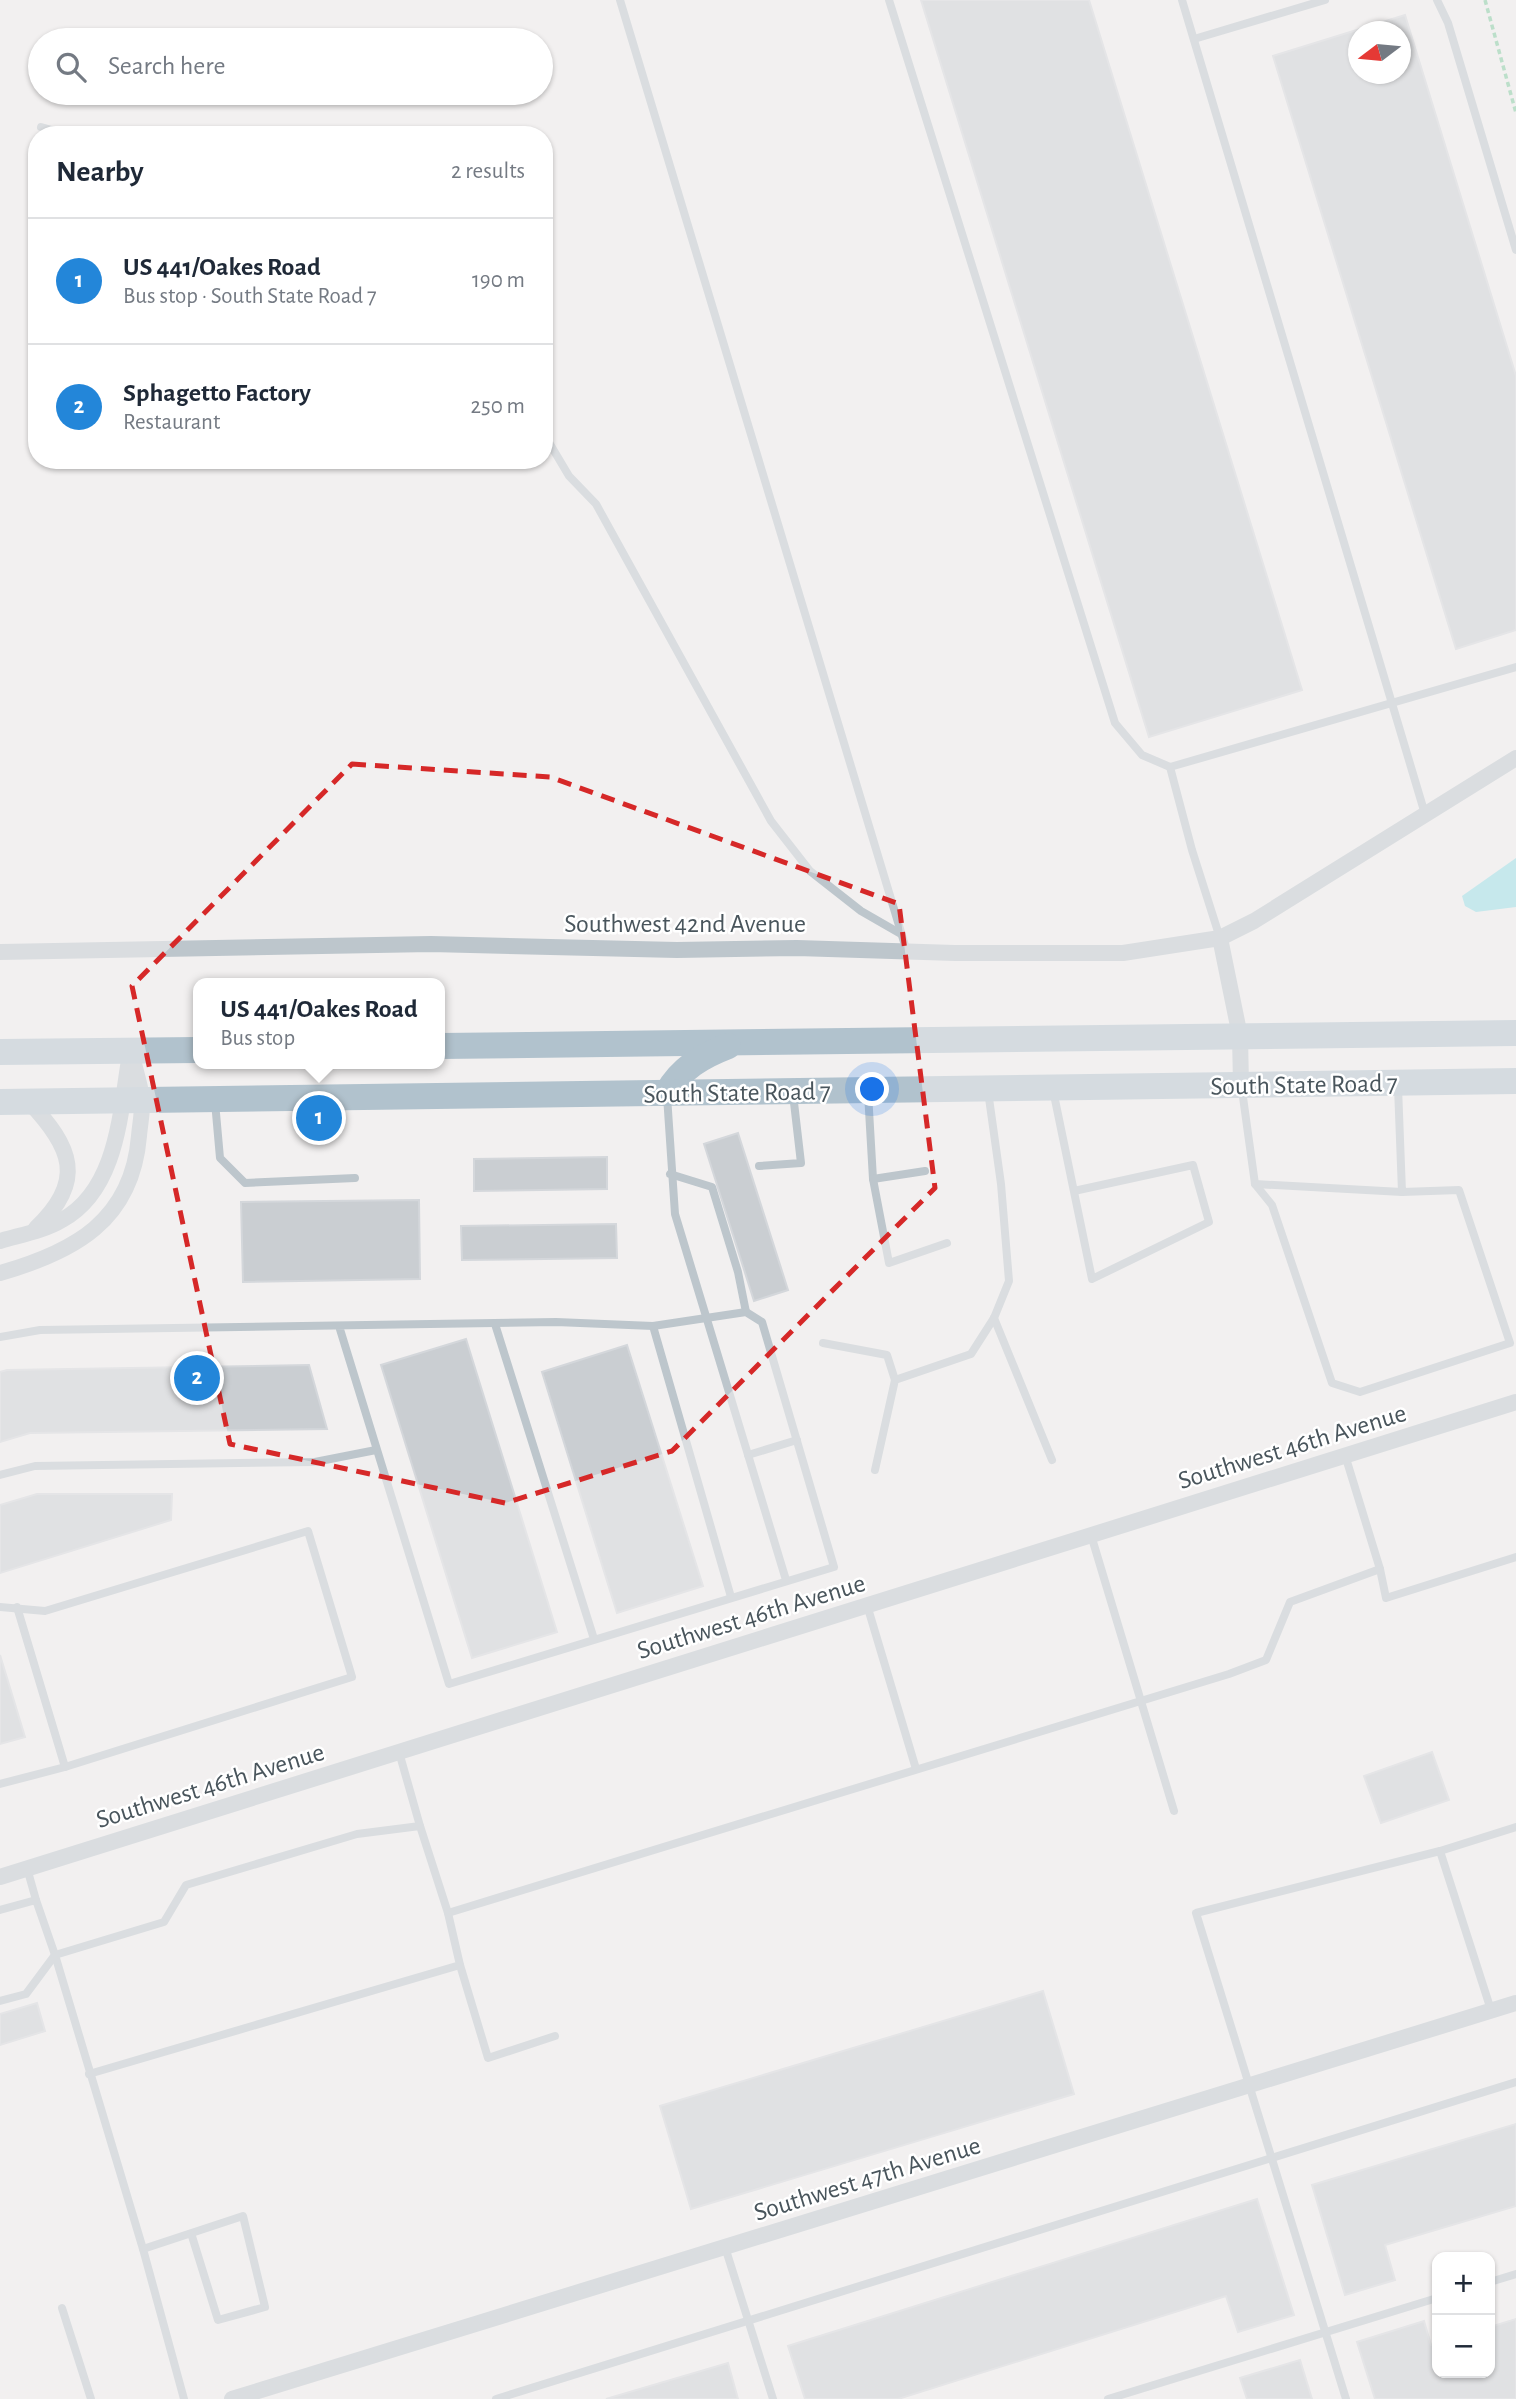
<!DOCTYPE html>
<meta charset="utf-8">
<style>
:root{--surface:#fff;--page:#f6f6f7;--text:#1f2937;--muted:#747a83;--line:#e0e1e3;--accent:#2386d9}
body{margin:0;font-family:"Alegreya Sans",sans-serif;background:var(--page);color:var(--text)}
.controls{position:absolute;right:21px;bottom:21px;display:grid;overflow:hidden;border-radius:14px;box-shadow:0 2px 5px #0004}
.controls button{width:63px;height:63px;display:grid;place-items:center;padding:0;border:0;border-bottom:2px solid var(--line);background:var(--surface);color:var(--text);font:35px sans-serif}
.compass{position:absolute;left:1348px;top:21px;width:63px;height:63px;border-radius:50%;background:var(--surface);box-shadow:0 2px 5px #0004;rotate:254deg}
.you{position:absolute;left:873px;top:1090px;width:24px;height:24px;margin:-18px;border:5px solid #fff;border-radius:50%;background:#1a73e8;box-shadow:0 0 0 10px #1a73e833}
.badge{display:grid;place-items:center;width:46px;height:46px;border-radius:50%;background:var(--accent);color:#fff;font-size:23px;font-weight:700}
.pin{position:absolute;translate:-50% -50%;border:4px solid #fff;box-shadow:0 2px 7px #0006}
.popup{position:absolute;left:193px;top:978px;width:252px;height:91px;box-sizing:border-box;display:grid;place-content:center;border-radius:14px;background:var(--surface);filter:drop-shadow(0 2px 5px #0005);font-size:23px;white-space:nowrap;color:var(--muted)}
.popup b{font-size:26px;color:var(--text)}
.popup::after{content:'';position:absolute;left:50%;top:100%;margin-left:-14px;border:14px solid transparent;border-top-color:var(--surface)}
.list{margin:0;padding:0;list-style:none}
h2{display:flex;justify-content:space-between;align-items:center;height:91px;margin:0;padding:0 28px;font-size:30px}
h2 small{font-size:23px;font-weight:400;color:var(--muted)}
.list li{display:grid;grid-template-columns:46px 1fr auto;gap:21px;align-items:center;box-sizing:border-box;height:126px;padding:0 28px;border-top:2px solid var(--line)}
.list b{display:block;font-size:26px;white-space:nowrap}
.list p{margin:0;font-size:23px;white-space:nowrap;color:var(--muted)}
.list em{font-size:23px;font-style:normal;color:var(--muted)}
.icon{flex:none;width:38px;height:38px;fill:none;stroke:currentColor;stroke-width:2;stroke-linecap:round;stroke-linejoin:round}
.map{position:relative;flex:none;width:1516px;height:2399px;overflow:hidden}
.search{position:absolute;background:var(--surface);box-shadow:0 2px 5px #0004;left:28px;top:28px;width:525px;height:77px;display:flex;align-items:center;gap:18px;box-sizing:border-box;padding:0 24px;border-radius:38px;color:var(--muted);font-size:26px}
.panel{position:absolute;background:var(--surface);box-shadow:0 2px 5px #0004;left:28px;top:126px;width:525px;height:343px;border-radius:28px}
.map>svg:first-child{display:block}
</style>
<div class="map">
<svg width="1516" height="2399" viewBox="0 0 1516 2399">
<rect width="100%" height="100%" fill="#f2f0f0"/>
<polygon fill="#91dee7" points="1516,858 1516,907 1476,912 1465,906 1462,896"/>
<g fill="#caced2" stroke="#d4d7db" stroke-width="2" fill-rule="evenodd">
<polygon points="921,0 1089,0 1302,690 1149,737"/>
<path d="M1405,15L1516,376V630L1456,649L1273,56ZM1358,32H1400V74H1358Z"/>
<polygon points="738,1133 788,1290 754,1301 704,1144"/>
<polygon points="607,1157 607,1189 474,1191 474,1159"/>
<polygon points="419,1200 420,1279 243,1282 241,1202"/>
<polygon points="616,1224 617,1258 462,1260 461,1226"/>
<polygon points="466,1339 557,1632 472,1658 381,1365"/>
<polygon points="627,1345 703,1586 617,1613 542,1372"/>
<polygon points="309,1365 327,1429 30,1433 0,1442 0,1372 7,1370"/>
<polygon points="37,1494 172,1494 171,1520 0,1573 0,1505"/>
<polygon points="0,1655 25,1737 0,1744"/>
<polygon points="1432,1752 1449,1800 1381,1823 1364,1776"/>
<polygon points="1043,1991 1074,2094 691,2209 660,2106"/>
<polygon points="37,2003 45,2031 0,2045 0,2014"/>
<polygon points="1516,2124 1516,2206 1385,2245 1395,2280 1345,2295 1312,2185"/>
<polygon points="1257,2199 1294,2315 1238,2332 1226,2296 898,2399 805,2399 788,2346"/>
<polygon points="1516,2319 1516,2399 1375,2399 1357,2342 1424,2321 1431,2345 1437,2343 1437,2373 1490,2373 1490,2327"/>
<polygon points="1300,2360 1312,2399 1247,2399 1240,2378"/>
<polygon points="728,2363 738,2399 606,2399"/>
</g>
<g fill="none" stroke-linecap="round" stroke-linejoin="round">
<polyline stroke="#7bc99b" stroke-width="3.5" stroke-dasharray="5 3.5" stroke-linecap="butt" points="1485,0 1516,113"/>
<g stroke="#bdc6cc" stroke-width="8">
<polyline points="620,0 907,952"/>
<polyline points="889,0 1115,723 1142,755 1170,767"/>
<polyline points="1182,0 1425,814"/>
<polyline points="1437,0 1448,23 1516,250"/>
<polyline points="1194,39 1325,0"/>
<polyline points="41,127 70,135"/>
<polyline points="544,434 569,476 596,504 771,821 810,871 861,911 901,934"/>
<polyline points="1220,938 1192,850 1170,767 1516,667"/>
<polyline points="1053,1090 1092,1279 1209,1222 1193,1165 1074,1191"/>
<polyline points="1242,1090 1255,1184 1402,1192"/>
<polyline points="868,1093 873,1179 889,1263 947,1243"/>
<polyline points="667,1096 675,1214 786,1580"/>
<polyline points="215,1102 220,1158 245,1183 355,1178"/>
<polyline points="759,1166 801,1163 793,1094"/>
<polyline points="670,1174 712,1187 738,1272 746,1312"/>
<polyline points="873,1179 925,1171"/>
<polyline points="1255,1184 1272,1205 1332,1383 1360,1392 1510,1343 1459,1190 1402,1192 1398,1087"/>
<polyline points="994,1318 1052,1460"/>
<polyline points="495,1324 594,1639"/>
<polyline points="653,1326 731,1597"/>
<polyline points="0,1337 40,1330 556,1322 653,1326 746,1312 762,1322 834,1567 449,1684 339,1326"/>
<polyline points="823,1343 887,1355 895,1380"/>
<polyline points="748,1455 797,1440"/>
<polyline points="1345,1455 1380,1569"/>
<polyline points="875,1470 895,1380 971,1354 994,1318 1009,1281 1001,1184 988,1091"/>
<polyline points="0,1475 35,1466 315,1462 376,1450"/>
<polyline points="1091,1535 1174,1811"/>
<polyline points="867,1605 916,1769"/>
<polyline points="0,1607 45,1611 308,1531 352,1677 65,1767 0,1784"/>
<polyline points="17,1607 65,1767"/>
<polyline points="399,1752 420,1826"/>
<polyline points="1440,1851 1516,1827"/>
<polyline points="27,1868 36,1900"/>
<polyline points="0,1910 36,1900 55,1955 143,2249"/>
<polyline points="448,1913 1229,1674 1266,1660 1290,1602 1380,1569 1386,1598 1516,1557"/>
<polyline points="460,1965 488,2058 555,2036"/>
<polyline points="0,2001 26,1994 55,1955 164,1922 186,1885 357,1834 420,1826 448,1913 460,1965 89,2074"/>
<polyline points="725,2247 773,2399"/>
<polyline points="1490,2282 1516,2274"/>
<polyline points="62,2308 91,2399"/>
<polyline points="184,2399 143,2249 243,2216 265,2307 218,2320 191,2233"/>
<polyline points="496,2399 1516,2082"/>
<polyline points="1108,2399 1437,2298"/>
<polyline points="1346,2399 1196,1913 1440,1851 1491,2010"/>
</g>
<g stroke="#bdc6cc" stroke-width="16">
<polyline points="1220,938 1254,921 1516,758"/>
<polyline points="0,952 431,944 677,950 797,948 955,953 1123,953 1220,938 1240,1036 1241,1085"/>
<path d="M29,1102C72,1147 86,1181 36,1228"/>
<path d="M0,1241C20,1235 44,1231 62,1220C117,1190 120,1114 129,1060"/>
<path d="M0,1273C74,1252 132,1221 139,1136C140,1124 143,1110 142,1098C140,1083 134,1066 131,1051"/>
<polyline points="0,1877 1516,1402"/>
<polyline points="232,2399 1516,2003"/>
</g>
<g stroke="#b1c2cd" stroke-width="26">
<polyline points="440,1046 1516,1033"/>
<polyline points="0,1052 198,1050"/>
<path d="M667,1093C681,1068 702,1056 728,1046"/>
<polyline points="0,1102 1516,1081"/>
</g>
</g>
<path d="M0 0H1516V2399H0ZM352,764L550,777L899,904L935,1188L672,1451L505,1503L230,1444L132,986Z" fill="#f2f0f0" fill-opacity=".55" fill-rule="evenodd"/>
<path fill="none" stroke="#d62828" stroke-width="5" stroke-dasharray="14 9" stroke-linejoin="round" d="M352,764L550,777L899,904L935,1188L672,1451L505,1503L230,1444L132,986Z"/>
<g text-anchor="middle" stroke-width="5" stroke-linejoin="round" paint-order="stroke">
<g font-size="26" fill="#49555c" stroke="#fff">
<text x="685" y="932">Southwest 42nd Avenue</text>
<text transform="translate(1304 1084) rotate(-1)" y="9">South State Road 7</text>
<text transform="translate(737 1092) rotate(-1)" y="9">South State Road 7</text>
<text transform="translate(1292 1446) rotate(-17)" y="9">Southwest 46th Avenue</text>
<text transform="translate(751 1616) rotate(-17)" y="9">Southwest 46th Avenue</text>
<text transform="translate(210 1785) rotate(-17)" y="9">Southwest 46th Avenue</text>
<text transform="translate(867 2178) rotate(-17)" y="9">Southwest 47th Avenue</text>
</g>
</g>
</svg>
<div class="controls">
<button>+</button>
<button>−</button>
</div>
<svg class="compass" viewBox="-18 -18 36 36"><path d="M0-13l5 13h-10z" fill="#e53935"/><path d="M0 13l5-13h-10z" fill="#747a83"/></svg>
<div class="you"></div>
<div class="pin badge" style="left:319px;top:1118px">1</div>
<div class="popup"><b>US 441/Oakes Road</b>Bus stop</div>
<div class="pin badge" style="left:197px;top:1378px">2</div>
<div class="search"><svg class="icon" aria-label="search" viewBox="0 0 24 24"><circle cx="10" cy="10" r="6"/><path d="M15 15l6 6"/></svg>Search here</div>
<section class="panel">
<h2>Nearby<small>2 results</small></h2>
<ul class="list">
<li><span class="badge">1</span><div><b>US 441/Oakes Road</b><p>Bus stop · South State Road 7</p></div><em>190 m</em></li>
<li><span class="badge">2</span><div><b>Sphagetto Factory</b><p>Restaurant</p></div><em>250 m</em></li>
</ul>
</section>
</div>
